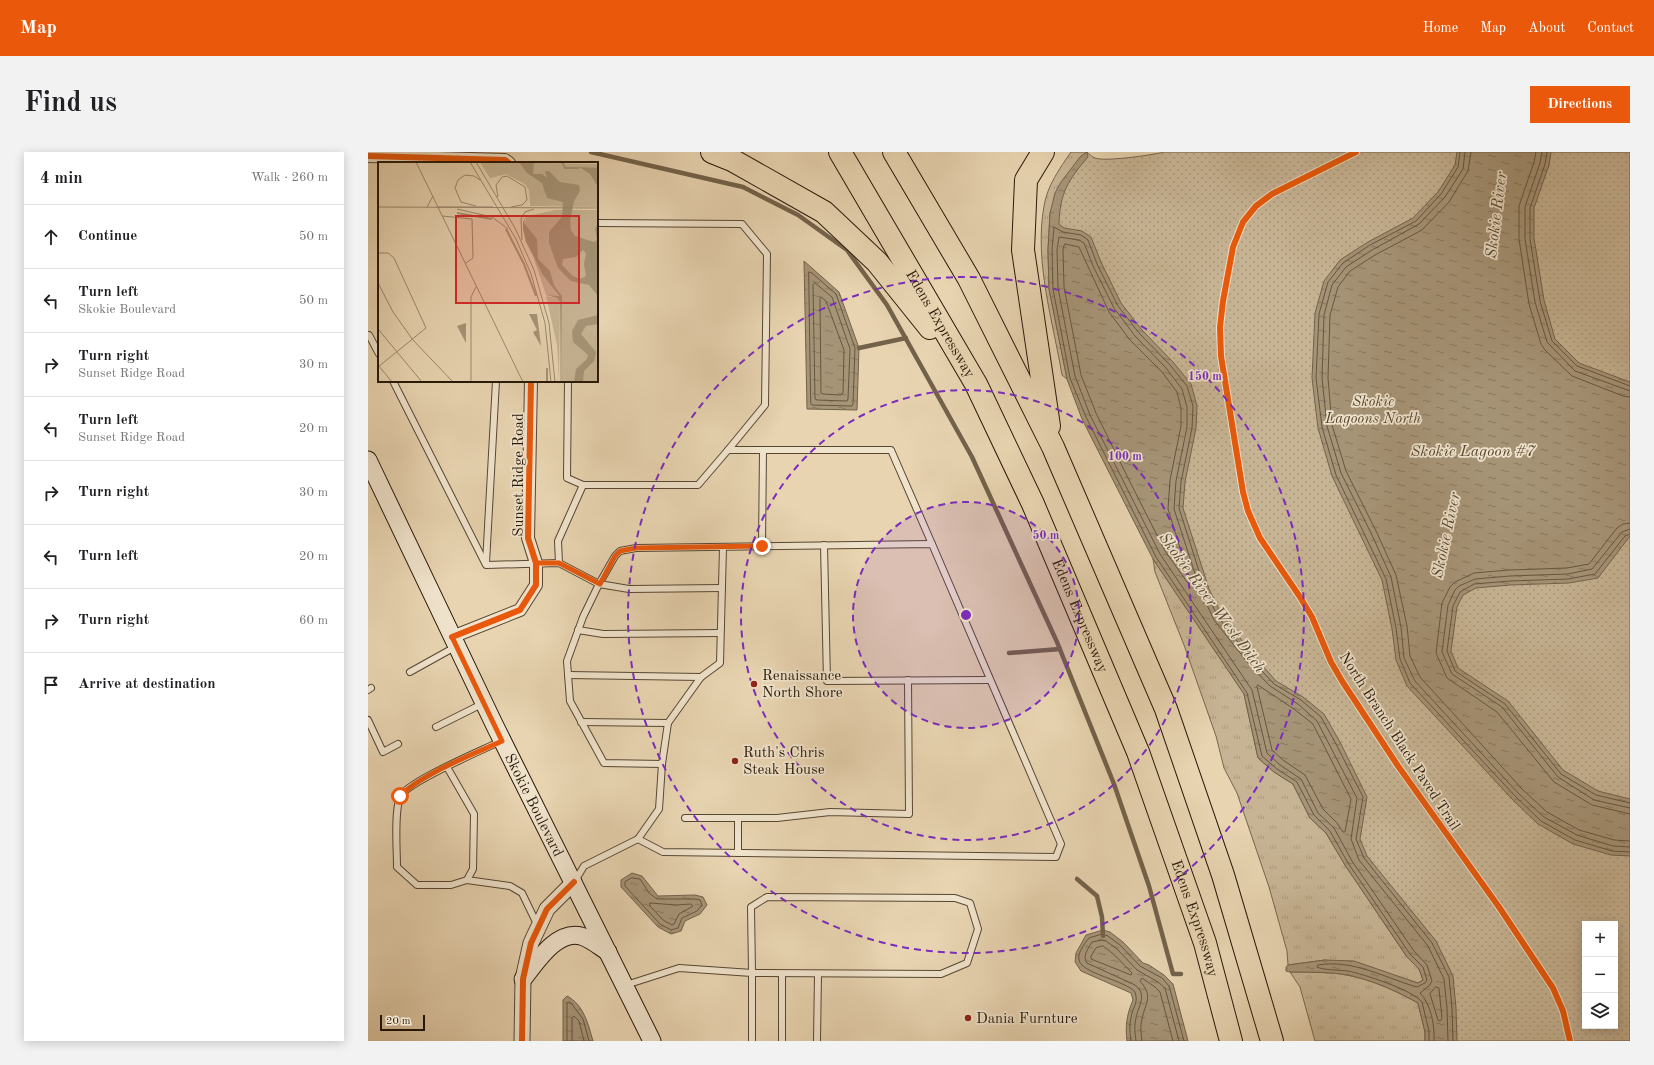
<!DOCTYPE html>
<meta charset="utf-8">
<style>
:root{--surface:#fff;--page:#f2f2f2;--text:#202124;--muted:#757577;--line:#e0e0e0;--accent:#ea580c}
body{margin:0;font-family:"Old Standard TT",serif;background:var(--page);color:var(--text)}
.controls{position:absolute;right:12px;bottom:12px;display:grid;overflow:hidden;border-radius:0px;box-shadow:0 2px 10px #0003}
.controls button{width:36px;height:36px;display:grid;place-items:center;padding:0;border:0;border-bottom:1px solid var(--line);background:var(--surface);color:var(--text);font:20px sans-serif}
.scale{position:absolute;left:12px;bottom:10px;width:45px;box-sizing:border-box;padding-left:4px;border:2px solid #271807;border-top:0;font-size:11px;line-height:14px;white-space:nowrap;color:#271807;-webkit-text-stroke:3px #f0e3cc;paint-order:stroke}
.stop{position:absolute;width:12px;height:12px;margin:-9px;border:3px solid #ea580c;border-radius:50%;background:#fff}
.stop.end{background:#ea580c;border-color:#fff;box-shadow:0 1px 4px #0008}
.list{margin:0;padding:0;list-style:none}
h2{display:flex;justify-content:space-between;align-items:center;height:52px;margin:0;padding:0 16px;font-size:17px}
h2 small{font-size:13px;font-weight:400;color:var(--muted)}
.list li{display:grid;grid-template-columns:26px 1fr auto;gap:12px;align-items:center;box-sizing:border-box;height:64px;padding:0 16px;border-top:1px solid var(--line)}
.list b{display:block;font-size:15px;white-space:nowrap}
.list p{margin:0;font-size:13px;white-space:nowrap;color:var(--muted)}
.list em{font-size:13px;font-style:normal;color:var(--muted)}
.icon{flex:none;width:22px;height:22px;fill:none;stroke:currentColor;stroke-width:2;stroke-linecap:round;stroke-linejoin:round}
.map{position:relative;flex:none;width:1262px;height:889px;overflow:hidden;border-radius:0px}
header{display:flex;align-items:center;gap:24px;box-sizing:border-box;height:56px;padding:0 20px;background:var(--accent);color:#fff}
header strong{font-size:19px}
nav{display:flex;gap:22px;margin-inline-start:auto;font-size:14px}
.intro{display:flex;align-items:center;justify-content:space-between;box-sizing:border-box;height:96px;padding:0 24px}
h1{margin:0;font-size:28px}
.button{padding:10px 18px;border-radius:0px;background:var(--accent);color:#fff;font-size:14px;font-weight:700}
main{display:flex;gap:24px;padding:0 24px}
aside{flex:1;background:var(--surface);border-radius:0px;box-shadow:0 2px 10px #0003}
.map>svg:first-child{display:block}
</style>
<header>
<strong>Map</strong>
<nav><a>Home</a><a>Map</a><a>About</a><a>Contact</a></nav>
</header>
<div class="intro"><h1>Find us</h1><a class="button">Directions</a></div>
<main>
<aside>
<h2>4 min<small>Walk · 260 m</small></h2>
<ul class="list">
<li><svg class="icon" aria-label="ahead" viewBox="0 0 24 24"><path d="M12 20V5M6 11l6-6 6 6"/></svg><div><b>Continue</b></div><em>50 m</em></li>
<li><svg class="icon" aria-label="left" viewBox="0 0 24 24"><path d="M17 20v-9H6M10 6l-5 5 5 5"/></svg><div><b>Turn left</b><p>Skokie Boulevard</p></div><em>50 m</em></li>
<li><svg class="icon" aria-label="right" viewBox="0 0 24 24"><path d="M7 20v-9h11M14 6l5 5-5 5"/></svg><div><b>Turn right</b><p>Sunset Ridge Road</p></div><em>30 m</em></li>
<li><svg class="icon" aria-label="left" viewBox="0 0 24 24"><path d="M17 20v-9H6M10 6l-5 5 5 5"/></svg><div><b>Turn left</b><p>Sunset Ridge Road</p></div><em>20 m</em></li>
<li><svg class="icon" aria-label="right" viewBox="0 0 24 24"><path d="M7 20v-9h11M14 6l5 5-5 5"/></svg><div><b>Turn right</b></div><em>30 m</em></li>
<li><svg class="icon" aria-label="left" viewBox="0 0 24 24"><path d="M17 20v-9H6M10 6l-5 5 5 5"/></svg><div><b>Turn left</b></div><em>20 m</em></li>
<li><svg class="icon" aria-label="right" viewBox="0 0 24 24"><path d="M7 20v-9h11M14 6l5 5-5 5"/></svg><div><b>Turn right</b></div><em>60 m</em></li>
<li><svg class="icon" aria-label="arrive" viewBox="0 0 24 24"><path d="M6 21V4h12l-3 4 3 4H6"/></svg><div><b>Arrive at destination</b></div></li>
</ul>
</aside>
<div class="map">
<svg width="1262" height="889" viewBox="0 0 1262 889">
<defs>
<pattern id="grass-tufts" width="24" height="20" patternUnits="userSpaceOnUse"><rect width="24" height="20" fill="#c7b494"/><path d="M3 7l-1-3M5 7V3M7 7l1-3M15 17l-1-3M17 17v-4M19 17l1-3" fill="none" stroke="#ab9a7e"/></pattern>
<pattern id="park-dots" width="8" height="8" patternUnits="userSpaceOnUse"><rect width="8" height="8" fill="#c7b494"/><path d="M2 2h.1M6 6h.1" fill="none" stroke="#ab9a7e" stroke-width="1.8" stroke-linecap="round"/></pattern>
<pattern id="water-ripples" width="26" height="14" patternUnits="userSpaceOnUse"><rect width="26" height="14" fill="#a69477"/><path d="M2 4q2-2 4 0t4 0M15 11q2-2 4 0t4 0" fill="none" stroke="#877860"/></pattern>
</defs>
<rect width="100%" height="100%" fill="#e8d4b1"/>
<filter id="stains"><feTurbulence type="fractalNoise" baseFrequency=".005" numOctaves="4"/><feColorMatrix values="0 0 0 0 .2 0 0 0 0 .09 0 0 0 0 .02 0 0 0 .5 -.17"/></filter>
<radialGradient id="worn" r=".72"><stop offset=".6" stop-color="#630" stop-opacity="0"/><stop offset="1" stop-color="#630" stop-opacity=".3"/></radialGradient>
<g fill="url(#grass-tufts)" stroke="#77664e">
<path d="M703,0H719L712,5L682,61L680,98L681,137L699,227L694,223C685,169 666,110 676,54C679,34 692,16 703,0Z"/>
<polygon points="785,407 876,542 890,606 906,620 925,632 942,666 958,681 977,713 1039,805 1051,817 1055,828 1050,831 1025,824 957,808 920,813 919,799 901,735 869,641 856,616 848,584 816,493 787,420"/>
<path d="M922,820C936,820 949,820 963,821C993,823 1023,836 1050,851L1057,880V889H947L932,835Z"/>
</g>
<path fill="url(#park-dots)" stroke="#77664e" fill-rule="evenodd" d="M719,0C721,2 724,5 727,6C736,10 785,3 796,0H1262V889H1078L1076,858L880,523L687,127L692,38ZM1217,772H1247V874H1217Z"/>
<g fill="url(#water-ripples)" stroke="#73624a">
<path d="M719,0L720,5C700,28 692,41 691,72L696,76L714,79L723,85L733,110L753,151L774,178L805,210L823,232L829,254L828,276L817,330L815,356L841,437L854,463L887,505L908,529L935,545L956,562L972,590L999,645L992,687L999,704L1068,789L1085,824L1088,856L1089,889H1057V880L1050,851C1023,836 993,823 963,821C949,820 936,820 922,820L918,819V815L920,813L957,808L986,809L1050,831L1055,828L1051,817L1039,805L977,713L958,681L942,666L925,632L906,620L890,606L876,542L785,407L714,267L699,227L681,137L680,98L682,61L687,41L693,30L712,5Z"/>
<polygon points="1089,0 1183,0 1181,13 1166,56 1166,86 1176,148 1187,187 1211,211 1262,230 1262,384 1230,426 1201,431 1142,433 1108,436 1095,443 1089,455 1083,499 1090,516 1140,549 1195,618 1230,639 1262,647 1262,704 1243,703 1205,692 1170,672 1144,647 1039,534 1028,508 1024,477 1014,428 964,324 950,276 944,226 947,161 956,129 972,108 1000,90 1045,66 1070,40 1087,13"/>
<polygon points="436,109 471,140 491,196 489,258 439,257"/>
<polygon points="264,721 274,724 290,744 327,743 335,745 339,753 332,762 317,769 313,779 303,782 290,775 253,735 253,728"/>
<path d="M735,778L742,780L755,790L775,811L781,813L796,823L805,832L820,889H759C757,873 759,862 765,848L763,841L713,819L707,810L708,801L718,783Z"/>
<path d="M199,844C216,853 220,872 225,889H195V848Z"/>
</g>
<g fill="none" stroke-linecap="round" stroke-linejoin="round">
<g stroke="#66563f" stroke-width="1">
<polyline points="1092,0 1090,15 1073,42 1048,69 1002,93 975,111 960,130 951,162 948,226 954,275 968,323 1018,427 1028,476 1032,507 1042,531 1147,644 1173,669 1207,688 1244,699 1262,700"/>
<polyline points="1097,0 1095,17 1077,45 1051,72 1004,98 978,115 964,133 956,163 954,226 959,274 973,321 1004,383 1023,425 1033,475 1036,506 1047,529 1150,641 1176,665 1209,683 1245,694 1262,695"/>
<polyline points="1103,0 1100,19 1081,50 1054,78 1007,103 982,119 970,135 962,163 960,226 964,273 978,319 1009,381 1028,423 1039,474 1042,504 1052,525 1154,637 1179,660 1211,678 1246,688 1262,689"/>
<polyline points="1168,0 1166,10 1151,54 1151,87 1161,152 1173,192 1177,198 1204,224 1255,244 1262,245"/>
<polyline points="1174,0 1172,11 1157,55 1157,87 1167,150 1179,190 1207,219 1262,239"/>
<polyline points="1179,0 1177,12 1162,56 1162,87 1172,149 1184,189 1209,214 1262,234"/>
<polygon points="697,92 711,95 741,160 762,188 794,220 809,240 813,256 813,274 802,328 800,357 822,428 821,431 819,430 797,399 761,328 728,261 713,223 696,135 695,98"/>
<polygon points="441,120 444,121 468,142 487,196 485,252 484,254 444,253 443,252"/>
<polygon points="447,131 464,145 482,197 480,247 479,249 449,248 447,247 445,133"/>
<polygon points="453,145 458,149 476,198 475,241 473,243 455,242 453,241 452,147"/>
<polyline points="1262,371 1255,372 1249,376 1221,412 1199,416 1141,418 1106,421 1087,430 1082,435 1074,451 1068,501 1079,526 1129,560 1186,630 1224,653 1262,662"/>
<polyline points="1262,377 1254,380 1224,417 1200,422 1142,424 1107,427 1091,434 1087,438 1080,453 1074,500 1084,522 1134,555 1190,625 1226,648 1262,656"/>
<polyline points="1262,382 1257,384 1227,422 1200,427 1142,429 1106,432 1092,440 1085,454 1079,499 1087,519 1137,552 1193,622 1228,643 1262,651"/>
<polygon points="890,533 926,557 945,572 983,647 977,680 975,680 969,671 955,657 937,623 915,608 904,598 889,535"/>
<polygon points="264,726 272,727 281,741 289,747 327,747 332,748 334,753 329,759 314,766 310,776 303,778 292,772 257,734 257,730"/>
<polygon points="282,751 308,753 323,752 325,754 311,762 306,772 304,773 295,768 282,754"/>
<path d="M735,794C746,801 754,811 764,821L763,823L723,807V804L728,796Z"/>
<polygon points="1068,835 1071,836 1074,867 1072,869 1070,868 1062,842"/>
<polyline points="199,889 199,851 201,850 203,851 215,867 221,889"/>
<polyline points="204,889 204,866 206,864 211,869 216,889"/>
<path d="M763,889C762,881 761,874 763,866C764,855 771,852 767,840C757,828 714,822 711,808C709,801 717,791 721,786L734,782L740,784L752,793L772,814L794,826L801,834L816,889"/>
<path d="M768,889C767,881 766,874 768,866C770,854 780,843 767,833L719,811C714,804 720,797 724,790L734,788L738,789L749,797L769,818L790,830L797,836L811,889"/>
<path d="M774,889C773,881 772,875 774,867C777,851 786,845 772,829L774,826L787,835L792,840L805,889"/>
<path d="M1061,889V879L1054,850C1045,838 995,822 980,819C972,818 954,818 949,815L950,813C985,807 1017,826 1049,835L1057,831L1059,828L1055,815L1042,802L980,711L962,679L946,663L929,630L909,617L894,604L879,541L788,405L718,265L702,226L685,137L684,98L686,75L695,80L713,83L720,88L729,112L750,154L771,181L802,213L819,234L825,254L824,276L813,330L811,356L837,438L850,465L884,508L906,532L933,548L953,565L968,592L995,645L988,687L996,706L1064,791L1081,825L1084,856L1085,889"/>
<path d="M1066,889C1067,874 1063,852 1052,841L1061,834L1064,829L1059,813L1046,799L984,709L966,676L950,661L933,627L912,613L899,601L884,538L792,402L722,263L707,224L690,136L689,98L691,85L711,88L716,91L725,114L746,156L767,184L798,216L814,237L819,255V275L808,329L806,357L833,440L846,468L880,511L902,534L930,552L949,569L989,646L983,687L991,708L1060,794L1076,827L1079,856L1080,889"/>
</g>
<g stroke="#73624a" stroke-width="4.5">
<polyline points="223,0 375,35 430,63 479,98 519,153 604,305 689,490 746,632 781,734 805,822 813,822"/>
<polyline points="491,196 538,186"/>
<polyline points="641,501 692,497"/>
<polyline points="709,727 729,744 734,765 735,784"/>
</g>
<defs>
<g id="service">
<polyline points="229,71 374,72 399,102 397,253 360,298 523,298 564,392"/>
<polyline points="0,183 1,183 11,202"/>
<polyline points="25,229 118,413 191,411 231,432 215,465 199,509 202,549 236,611 294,612 291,657 270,687 216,714 207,729"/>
<polyline points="215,333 330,333 360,298"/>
<polyline points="456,393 459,529 621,528"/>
<polyline points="394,394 395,298"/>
<polyline points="118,411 128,229"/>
<polyline points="191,411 190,389 215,333 199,326 200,229"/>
<polyline points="210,478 235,482 352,481"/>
<polyline points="42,520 87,495"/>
<polyline points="200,523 333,525"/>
<polyline points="0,538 3,536"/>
<polyline points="0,568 15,600 30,592"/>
<polyline points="213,570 300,571"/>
<polyline points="68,575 114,552"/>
<polyline points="294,612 300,571 333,525 352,511 355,395"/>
<path d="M79,615L106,662L105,717L99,728L83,733H49L29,715C29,697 26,661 32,645C38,630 115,598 133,589"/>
<polyline points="317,666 409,666 462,660 541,662 540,528"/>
<polyline points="370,666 370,701"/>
<polyline points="270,687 295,700 688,705 693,692 564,392 268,396 252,399 247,404 231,432 261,437 354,436"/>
<polyline points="99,728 142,734 154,741 169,772"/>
<polygon points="399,745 587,746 602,751 610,777 599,811 573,822 384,821 383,755"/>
<polyline points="414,822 414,889"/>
<polyline points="258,833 311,816 384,821 384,889"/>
<polyline points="449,889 450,822"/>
</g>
<g id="minor">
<polyline points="0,4 137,8 141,11"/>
<polyline points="84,485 152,458 168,433 168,411 160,386 163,229"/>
</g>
<polyline id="tertiary" points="154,889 155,827 163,791 179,757 206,730"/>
<g id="secondary">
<path id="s1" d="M0,308L127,574L284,889"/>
<path d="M155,827C168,811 188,778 213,784C223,787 232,795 240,800"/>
</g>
<g id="motorway">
<polyline points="344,0 364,8 456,60 509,110 562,176"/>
<path id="s2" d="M472,0L608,232L665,352L770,600L837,791L863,889"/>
<polyline points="526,0 601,127 685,295 798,557 855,723 904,889"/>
<polyline points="675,0 658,28 655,98 681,274"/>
</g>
</defs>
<use href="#service" stroke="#574732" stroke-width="8"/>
<use href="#minor" stroke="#574732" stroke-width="14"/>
<use href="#tertiary" stroke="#574732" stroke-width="17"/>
<use href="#secondary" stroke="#271807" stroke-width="19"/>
<use href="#motorway" stroke="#271807" stroke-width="24"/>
<use href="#service" stroke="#f0e3cc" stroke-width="6"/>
<use href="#minor" stroke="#f0e3cc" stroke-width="12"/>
<use href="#tertiary" stroke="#f0e3cc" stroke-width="15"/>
<use href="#secondary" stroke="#f0e3cc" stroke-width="17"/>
<use href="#motorway" stroke="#e8d4b1" stroke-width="22"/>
<defs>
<g id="cycleway">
<polyline points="988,0 904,42 888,54 875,70 865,95 855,149 852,175 853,204 875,340 880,359 892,386 932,445 944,465 963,510 974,529 1030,614 1131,755 1185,836 1195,859 1202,889"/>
<polyline points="0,4 137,8 141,11"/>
<polyline points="84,485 152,458 168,433 168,411 160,386 163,229"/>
<polyline points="154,889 155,827 163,791 179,757 206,730"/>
</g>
</defs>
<use href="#cycleway" stroke="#f0e3cc" stroke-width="8"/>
<use href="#cycleway" stroke="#e8590c" stroke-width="6"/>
</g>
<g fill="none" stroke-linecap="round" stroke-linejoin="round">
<path stroke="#ea580c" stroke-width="5" d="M32,644C55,621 104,603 134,589L84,485L152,458L168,433V411H191L232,432L247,404L252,399L268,396L394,394"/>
</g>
<circle cx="598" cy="463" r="113" fill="#7b2cbf" fill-opacity=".12"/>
<g fill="none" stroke="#7b2cbf" stroke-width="2" stroke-dasharray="7 5">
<circle cx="598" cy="463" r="113"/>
<circle cx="598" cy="463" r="225"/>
<circle cx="598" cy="463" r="338"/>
</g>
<g fill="#8f2418" stroke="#f0e3cc" stroke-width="1.5">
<circle cx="386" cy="532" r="4"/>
<circle cx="367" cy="609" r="4"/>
<circle cx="600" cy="866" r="4"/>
</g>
<g text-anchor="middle" stroke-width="3.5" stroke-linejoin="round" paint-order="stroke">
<g font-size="15" fill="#271807" stroke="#f0e3cc">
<text dy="5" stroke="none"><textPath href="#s2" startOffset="199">Edens Expressway</textPath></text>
<text transform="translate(150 323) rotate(-90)" y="5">Sunset Ridge Road</text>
<text dy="5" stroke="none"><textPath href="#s2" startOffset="523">Edens Expressway</textPath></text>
<text transform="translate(1032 589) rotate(57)" y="5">North Branch Black Paved Trail</text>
<text dy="5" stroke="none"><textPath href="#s1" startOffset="383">Skokie Boulevard</textPath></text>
<text dy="5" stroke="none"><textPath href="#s2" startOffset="847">Edens Expressway</textPath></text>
</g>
<g font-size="15" font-style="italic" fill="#574731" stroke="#f0e3cc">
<text x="1005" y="254">Skokie<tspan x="1005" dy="17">Lagoons North</tspan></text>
</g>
<g font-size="15" fill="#271807" stroke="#f0e3cc" text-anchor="start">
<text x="394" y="528">Renaissance<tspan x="394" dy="17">North Shore</tspan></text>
<text x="375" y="605">Ruth's Chris<tspan x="375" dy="17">Steak House</tspan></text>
<text x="608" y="871">Dania Furnture</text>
</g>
<g font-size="16" font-style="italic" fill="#5a4a34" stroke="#f0e3cc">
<text transform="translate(1127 63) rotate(-83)" y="6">Skokie River</text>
<text x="1105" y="304">Skokie Lagoon #7</text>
<text transform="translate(1077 383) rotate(-78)" y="6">Skokie River</text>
<text transform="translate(845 450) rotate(54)" y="6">Skokie River West Ditch</text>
</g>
</g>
<g transform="translate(10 10)">
<rect width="220" height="220" fill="#e8d4b1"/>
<path d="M155,94L167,114L181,135L168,133ZM168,134L179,136L182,140L181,220L179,183Z" fill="#c7b494"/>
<path d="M102,0L220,2V45L152,44V30L149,23L128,12L112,16ZM178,48H220V220H182L183,133L156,94L145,66L149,54Z" fill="#c7b494"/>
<path d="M102,0L113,9V14L130,10L149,21L153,27L154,39L158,37L159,42L152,41L151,28L147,22L128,12L112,16ZM205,27L210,37L220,40V44L200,42Z" fill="#c7b494"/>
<path d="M141,0H156L155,12H164L169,16L167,9H171L182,20L201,23L202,29L196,39L192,59L193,68L197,74L216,80L219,78L217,66L220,62V134L211,123L193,119L180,106L171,81V70L184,55L185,40L169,36L164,21L149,11ZM205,88L208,91L206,102L208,114L202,117L195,114L184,103L185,97L198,95ZM201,5L220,6V25L212,12ZM148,54L146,61L159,77L160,97L172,109L176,123L184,134L183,220L182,140L179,136L168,133L181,134L165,113L148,80L145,67V60ZM151,152H159L163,184L155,170L159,168ZM220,153V162L208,164L203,172L218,190L216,199L206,209L205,220H196L198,207L209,197L210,193L195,180L194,169L200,158ZM88,161V181L79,164Z" fill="#a69477" fill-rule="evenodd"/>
<path fill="none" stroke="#a69477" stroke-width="2" d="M184,0L187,6H201M79,51L114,57M128,67L146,102L158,134M169,206V220"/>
<path fill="none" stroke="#9b896d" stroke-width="1" d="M38,0L145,220M92,0L138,77L153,112L167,161L173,220M98,0L137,66L156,108L171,161L177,220M120,35L118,23L124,15L129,14L147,25L149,38L144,43L133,45M98,44L83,40L77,26L80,18L87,13L96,14L102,18M0,45L220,46M49,45L55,34M60,45H115M79,47L114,55L130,67M64,54L94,57L95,96L88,101M144,78L143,57L147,50L156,47M0,91H10L16,96L48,166L0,205M0,121L15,150L35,178L75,220M0,167L44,220M0,203L14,220M93,220V135L98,125"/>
<path fill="#d62828" fill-opacity="0.15" stroke="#d62828" stroke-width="2" d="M78,54H201V141H78Z"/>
<rect width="220" height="220" fill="none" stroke="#271807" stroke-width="2"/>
</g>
<circle cx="598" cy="463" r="6" fill="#7b2cbf" stroke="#f0e3cc" stroke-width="2"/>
<g font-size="12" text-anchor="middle" font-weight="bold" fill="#7b2cbf" stroke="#f0e3cc" stroke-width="3.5" stroke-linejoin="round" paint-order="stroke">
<text x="837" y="228">150 m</text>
<text x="757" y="308">100 m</text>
<text x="678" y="387">50 m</text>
</g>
<rect width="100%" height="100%" filter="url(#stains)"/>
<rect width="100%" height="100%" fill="url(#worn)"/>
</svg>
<div class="controls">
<button>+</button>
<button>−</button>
<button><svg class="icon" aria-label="layers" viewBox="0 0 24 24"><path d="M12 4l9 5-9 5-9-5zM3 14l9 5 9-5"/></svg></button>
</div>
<div class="scale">20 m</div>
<div class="stop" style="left:32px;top:644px"></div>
<div class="stop end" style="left:394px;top:394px"></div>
</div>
</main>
